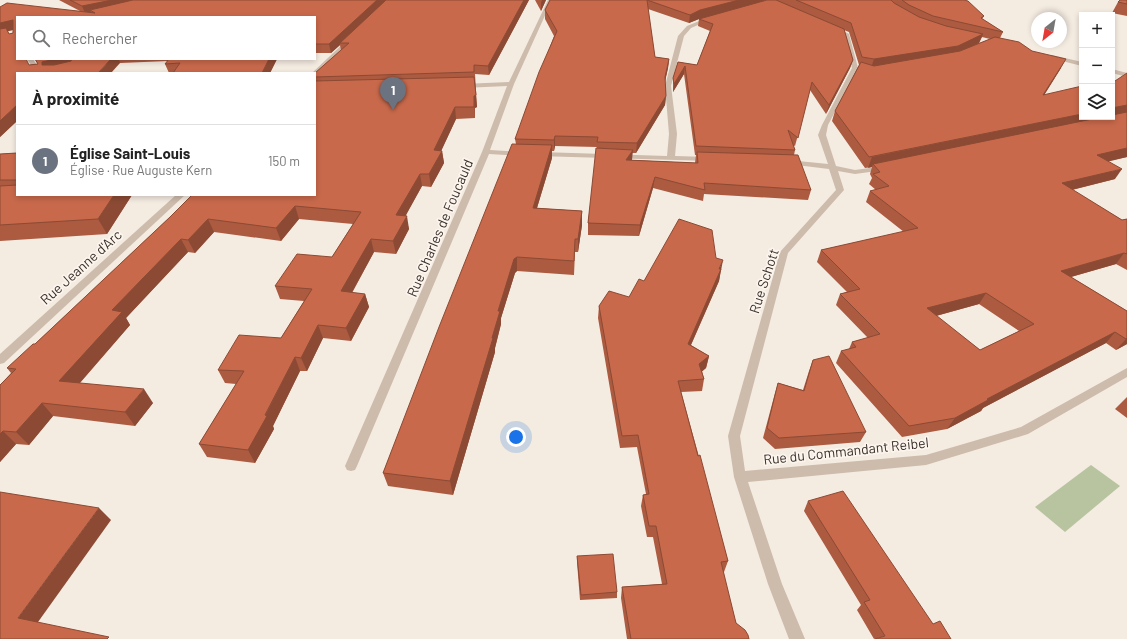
<!DOCTYPE html>
<html lang="fr">
<meta charset="utf-8">
<style>
:root{--surface:#fff;--page:#f6f6f6;--text:#222;--muted:#767676;--line:#e0e0e0;--accent:#111827}
body{margin:0;font-family:Barlow,sans-serif;background:var(--page);color:var(--text)}
.controls{position:absolute;right:12px;top:12px;display:grid;overflow:hidden;border-radius:0px;box-shadow:0 2px 6px #0003}
.controls button{width:36px;height:36px;display:grid;place-items:center;padding:0;border:0;border-bottom:1px solid var(--line);background:var(--surface);color:var(--text);font:20px sans-serif}
.compass{position:absolute;left:1031px;top:12px;width:36px;height:36px;border-radius:50%;background:var(--surface);box-shadow:0 2px 6px #0003;rotate:211deg}
.you{position:absolute;left:516px;top:437px;width:14px;height:14px;margin:-10px;border:3px solid #fff;border-radius:50%;background:#1a73e8;box-shadow:0 0 0 6px #1a73e833}
.badge{display:grid;place-items:center;width:26px;height:26px;border-radius:50%;background:var(--accent);color:#fff;font-size:13px;font-weight:700}
.pin{position:absolute;translate:-50% -33px;filter:drop-shadow(0 1px 2px #0008)}
.pin::after{content:'';position:absolute;top:21px;width:14px;height:12px;background:inherit;clip-path:polygon(0 0,100% 0,50% 100%)}
.list{margin:0;padding:0;list-style:none}
h2{display:flex;justify-content:space-between;align-items:center;height:52px;margin:0;padding:0 16px;font-size:17px}
h2 small{font-size:13px;font-weight:400;color:var(--muted)}
.list li{display:grid;grid-template-columns:26px 1fr auto;gap:12px;align-items:center;box-sizing:border-box;height:72px;padding:0 16px;border-top:1px solid var(--line)}
.list b{display:block;font-size:15px;white-space:nowrap}
.list p{margin:0;font-size:13px;white-space:nowrap;color:var(--muted)}
.list em{font-size:13px;font-style:normal;color:var(--muted)}
.icon{flex:none;width:22px;height:22px;fill:none;stroke:currentColor;stroke-width:2;stroke-linecap:round;stroke-linejoin:round}
.map{position:relative;flex:none;width:1127px;height:639px;overflow:hidden}
.search{position:absolute;background:var(--surface);box-shadow:0 2px 6px #0003;left:16px;top:16px;width:300px;height:44px;display:flex;align-items:center;gap:10px;box-sizing:border-box;padding:0 14px;border-radius:0px;color:var(--muted);font-size:15px}
.panel{position:absolute;background:var(--surface);box-shadow:0 2px 6px #0003;left:16px;top:72px;width:300px;height:124px;border-radius:0px}
.map>svg:first-child{display:block}
</style>
<div class="map">
<svg width="1127" height="639" viewBox="0 0 1127 639">
<rect width="100%" height="100%" fill="#f4ebe1"/>
<polygon fill="#b8c4a0" points="1091,465 1120,486 1065,532 1035,507"/>
<g fill="none" stroke-linecap="round" stroke-linejoin="round">
<g fill="#cdbbac" fill-rule="evenodd">
<polygon points="548,0 552,0 514,84 490,150 522,152 526,154 522,156 489,154 357,466 355,470 351,471 347,470 345,466 482,152 507,86 463,88 460,86 463,84 509,82"/>
<polygon points="709,17 714,18 691,28 684,36 671,86 677,134 675,156 708,157 712,159 711,161 537,156 536,154 540,152 667,156 669,134 665,86 678,36 687,26"/>
<polygon points="834,26 849,34 858,68 828,125 826,135 836,166 855,170 884,166 888,168 884,170 855,174 838,171 844,190 788,253 740,436 745,471 926,455 1021,427 1127,368 1127,377 1028,434 926,465 748,482 782,584 805,639 789,639 768,584 734,477 728,436 780,252 836,190 829,169 788,164 784,162 788,160 828,164 818,135 822,125 852,68 843,35 832,29 831,28"/>
<polygon points="348,39 353,40 317,74 312,73"/>
<polygon points="1052,55 1082,62 1082,66 1050,58 1050,56"/>
<polygon points="27,59 33,59 42,73 36,73"/>
<polygon points="1112,69 1127,73 1127,77 1112,73"/>
<polygon points="176,195 185,195 4,363 0,364 0,354"/>
</g>
</g>
<g fill="#ac5a40" fill-rule="evenodd">
<path d="M59,0H529L489,75L475,74L477,107L475,108V118L456,119L441,151H442L444,163L431,187L422,186L405,216L409,229L396,254L374,252L352,293L365,294L369,307L351,341L323,338L307,371H300L273,426L274,429L255,463L207,457L199,444L236,384L225,383L218,370L281,338L304,301L280,299L275,286L332,257L353,224L299,219L281,241L214,232L195,253L188,252L126,318L130,325L80,383L153,403L135,426L53,416L29,445L16,444L0,462V385L11,373L7,368L35,344L170,217L315,195V73L341,50L340,45L331,53H315V17H17V59L29,65L38,64L35,59H277L270,73H169L165,64L168,61L120,63L17,73V121L0,137V7L80,11ZM13,30V33L9,34L8,31Z"/>
<polygon points="535,0 546,0 541,11"/>
<path d="M550,0H765L764,1L767,0H964L984,16L982,19L1003,32L1000,38L1032,51L1061,68L1044,95L1082,117L1127,73V157L1108,161L1115,179L1072,190L1122,220L1127,219V270L1116,264L1071,277L1127,311V344L1116,350L1106,343L983,408L981,411L947,429L902,437L836,363L841,351L849,349L852,342L868,338L836,305L840,294L847,292L817,262L821,250L904,232L866,202L870,191L876,190L869,184L872,178L870,174L872,167L865,168L832,121L835,111L859,65L849,32L844,30L853,60L850,68L826,114L810,90L795,146L793,145L795,150L794,155L811,190L808,200L704,194L703,201L653,188L639,236L588,235V223L597,147L555,146L554,151H552V158L537,208L582,211V225L578,252H575L574,275L517,271L515,273L501,318V324L495,348V352L453,495L388,486L383,473L516,144L515,139L554,36L545,19V10ZM739,8L699,19L698,26L710,31L697,65L678,62L673,78V92L684,74L695,155H696L695,163L632,160V153H636L665,105L666,96L665,81L668,68L669,59L655,57L648,9L689,23L699,19ZM982,37L990,39L968,48L979,43ZM979,304L1019,331L980,350L936,316Z"/>
<polygon points="1127,0 1127,16 1112,13 1118,2"/>
<polygon points="17,153 17,195 132,195 107,234 0,241 0,154"/>
<polygon points="716,258 721,269 719,281 691,345 709,356 706,368 702,371 704,379 702,391 681,392 728,561 724,572 723,572 736,623 749,639 627,639 621,598 622,587 662,584 653,537 647,537 641,506 643,495 646,494 637,447 620,448 598,318 599,306 629,297 644,281"/>
<polygon points="813,360 866,432 860,442 775,449 763,438 775,393 778,383 803,390 809,371"/>
<polygon points="1127,397 1127,418 1115,409"/>
<polygon points="808,501 933,624 874,639 857,610 861,605 804,511"/>
<polygon points="577,556 617,592 617,598 580,600 577,562"/>
</g>
<g fill="#8c4a34">
<polygon points="112,0 146,0 90,10 91,13 86,15 82,6"/>
<polygon points="377,0 387,0 340,43 340,45 331,53 329,44"/>
<polygon points="524,0 529,0 489,75 488,66"/>
<polygon points="542,0 546,0 541,11 541,3"/>
<polygon points="739,0 765,0 764,1 699,19 689,23 690,15 700,10"/>
<polygon points="13,20 17,29 0,33 0,23"/>
<polygon points="983,34 979,43 955,55 871,68 874,59"/>
<polygon points="55,59 70,59 73,65 47,73 42,65 42,62"/>
<polygon points="111,59 119,59 120,63 111,73 98,73"/>
<polygon points="269,59 277,59 270,73 262,73"/>
<polygon points="669,59 668,68 664,86 665,77"/>
<polygon points="1066,59 1061,68 1038,105 1043,95"/>
<polygon points="853,60 850,68 826,114 829,105"/>
<polygon points="685,66 684,74 673,92 674,84"/>
<polygon points="474,77 477,107 475,108 475,118 474,96"/>
<polygon points="666,96 665,105 636,153 637,143"/>
<polygon points="17,105 17,121 0,137 0,121"/>
<polygon points="1127,105 1127,113 1112,117 1112,108"/>
<polygon points="455,107 456,119 436,162 434,150"/>
<polygon points="1082,114 1082,117 1110,117 873,164 872,167 868,168 872,157"/>
<polygon points="555,136 555,146 554,151 554,140"/>
<polygon points="552,145 552,158 533,221 533,208"/>
<polygon points="1127,148 1127,157 1090,166 1097,155"/>
<polygon points="633,150 632,160 626,160"/>
<polygon points="442,151 444,163 431,187 429,174"/>
<polygon points="1122,169 1115,179 1055,194 1062,183"/>
<polygon points="420,174 422,186 399,228 396,215"/>
<polygon points="655,177 653,188 639,236 640,225"/>
<polygon points="114,195 132,195 107,234 98,219"/>
<polygon points="295,206 299,219 281,241 276,228"/>
<polygon points="582,211 582,225 578,252 578,239"/>
<polygon points="407,216 409,229 396,254 393,241"/>
<polygon points="208,219 214,232 195,253 188,240"/>
<polygon points="181,239 188,252 126,318 130,325 70,394 59,381 112,310"/>
<polygon points="371,239 374,252 345,305 341,291"/>
<polygon points="1124,253 1116,264 1053,282 1061,271"/>
<polygon points="517,257 517,271 515,273 501,318 501,324 495,348 495,352 453,495 450,481 492,338 498,311 514,259"/>
<polygon points="723,260 719,281 686,356 688,344"/>
<polygon points="986,293 979,304 921,320 927,308"/>
<polygon points="365,294 369,307 351,341 346,328"/>
<polygon points="318,325 323,338 307,371 301,358"/>
<polygon points="1115,332 1106,343 983,408 981,411 947,429 955,418 987,399"/>
<polygon points="1127,338 1127,344 1116,350 1126,339"/>
<polygon points="709,356 706,368 697,376 699,364"/>
<polygon points="295,357 300,371 273,426 274,429 255,463 248,450"/>
<polygon points="144,389 153,403 135,426 125,412"/>
<polygon points="42,403 53,416 29,445 16,432"/>
<polygon points="3,431 16,444 0,462 0,434"/>
<polygon points="99,508 111,520 33,629 18,618"/>
</g>
<g fill="#c8694b" stroke="#8c4a34" fill-rule="evenodd">
<polygon points="70,0 112,0 82,6"/>
<polygon points="133,0 377,0 329,44 315,44 315,17 17,17 17,59 26,59 29,65 38,64 35,59 55,59 42,62 42,65 54,65 71,61 72,59 111,59 98,73 17,73 17,105 0,121 0,29 6,28 9,34 13,33 13,20 0,23 0,7 7,3 95,13 90,10"/>
<polygon points="386,0 524,0 488,66 474,65 474,72 315,77 315,73 349,43 340,43"/>
<polygon points="550,0 647,0 655,57 669,59 665,77 666,96 637,143 597,142 598,137 555,136 554,140 515,139 539,72 557,31 545,10"/>
<polygon points="647,0 739,0 700,10 690,15"/>
<polygon points="767,0 776,0 844,29 853,60 829,105 812,82 798,138 788,130 795,150 696,146 685,66 674,84 673,78 678,62 697,65 713,24 699,19"/>
<polygon points="796,0 891,0 894,3 919,17 946,26 983,34 958,46 874,59 862,57 851,23"/>
<polygon points="902,0 964,0 968,1 984,16 981,18 1003,32 933,16 909,5"/>
<polygon points="1120,0 1127,0 1127,4 1118,2"/>
<polygon points="995,37 1019,42 1032,51 1066,59 1043,95 1082,86 1082,114 869,157 835,111 861,62 874,66 960,51"/>
<polygon points="169,59 269,59 262,73 173,73 180,63 165,64"/>
<polygon points="1127,73 1127,105 1112,108 1112,83"/>
<polygon points="474,77 476,95 474,96 474,107 455,107 434,150 442,151 429,174 420,174 396,215 407,216 393,241 371,239 341,291 365,294 346,328 318,325 301,358 295,357 265,415 267,416 248,450 199,444 244,371 218,370 239,335 281,338 312,289 275,286 297,254 332,257 361,212 295,206 276,228 208,219 188,240 181,239 112,310 122,312 59,381 144,389 125,412 42,403 16,432 3,431 0,434 0,385 16,369 7,368 33,344 35,344 170,217 192,195 315,195 315,81"/>
<path d="M1127,112V148L1097,155L1122,169L1062,183L1122,220L1127,219V254L1124,253L1061,271L1127,311V338L1126,339L1115,332L987,399L988,400L955,418L909,426L841,351L856,347L852,342L880,334L840,294L860,289L821,250L918,228L870,191L889,186L873,174L880,172L873,164L1102,117H1112V115ZM986,293L1034,324L980,350L927,308Z"/>
<polygon points="512,144 552,145 533,208 582,211 578,239 575,239 574,261 517,257 514,259 498,311 500,311 492,338 493,338 450,481 383,473 439,327"/>
<polygon points="596,148 633,150 626,160 698,163 697,152 798,155 811,190 704,183 705,190 655,177 640,225 588,223"/>
<polygon points="17,153 17,180 0,180 0,154"/>
<polygon points="17,185 17,195 114,195 98,219 0,225 0,186"/>
<polygon points="679,219 712,230 716,258 723,260 719,269 721,269 688,344 709,356 699,364 704,379 678,381 698,456 700,455 728,561 721,562 736,623 745,630 748,635 749,639 631,639 622,587 667,584 656,526 649,526 643,495 649,494 638,435 622,436 599,306 609,291 629,297 639,279 644,281"/>
<polygon points="829,356 866,432 779,438 767,428 778,383 804,391 813,360"/>
<polygon points="843,491 933,624 940,621 951,639 875,639 885,636 864,602 870,600 808,501"/>
<polygon points="0,492 99,508 18,618 109,637 107,639 0,639"/>
<polygon points="613,554 617,592 581,595 577,556"/>
</g>
<g text-anchor="middle" stroke-width="3.5" stroke-linejoin="round" paint-order="stroke">
<g font-size="14" fill="#3b302b" stroke="#fbf5ee">
<text transform="translate(440 228) rotate(-67)" y="5">Rue Charles de Foucauld</text>
<text transform="translate(81 267) rotate(-42)" y="5">Rue Jeanne d'Arc</text>
<text transform="translate(764 281) rotate(-72)" y="5">Rue Schott</text>
<text transform="translate(846 451) rotate(-6)" y="5">Rue du Commandant Reibel</text>
</g>
</g>
</svg>
<div class="controls">
<button>+</button>
<button>−</button>
<button><svg class="icon" aria-label="layers" viewBox="0 0 24 24"><path d="M12 4l9 5-9 5-9-5zM3 14l9 5 9-5"/></svg></button>
</div>
<svg class="compass" viewBox="-18 -18 36 36"><path d="M0-13l5 13h-10z" fill="#e53935"/><path d="M0 13l5-13h-10z" fill="#767676"/></svg>
<div class="you"></div>
<div class="pin badge" style="left:393px;top:110px;background:#6b7280">1</div>
<div class="search"><svg class="icon" aria-label="search" viewBox="0 0 24 24"><circle cx="10" cy="10" r="6"/><path d="M15 15l6 6"/></svg>Rechercher</div>
<section class="panel">
<h2>À proximité<small></small></h2>
<ul class="list">
<li><span class="badge" style="background:#6b7280">1</span><div><b>Église Saint-Louis</b><p>Église · Rue Auguste Kern</p></div><em>150 m</em></li>
</ul>
</section>
</div>
